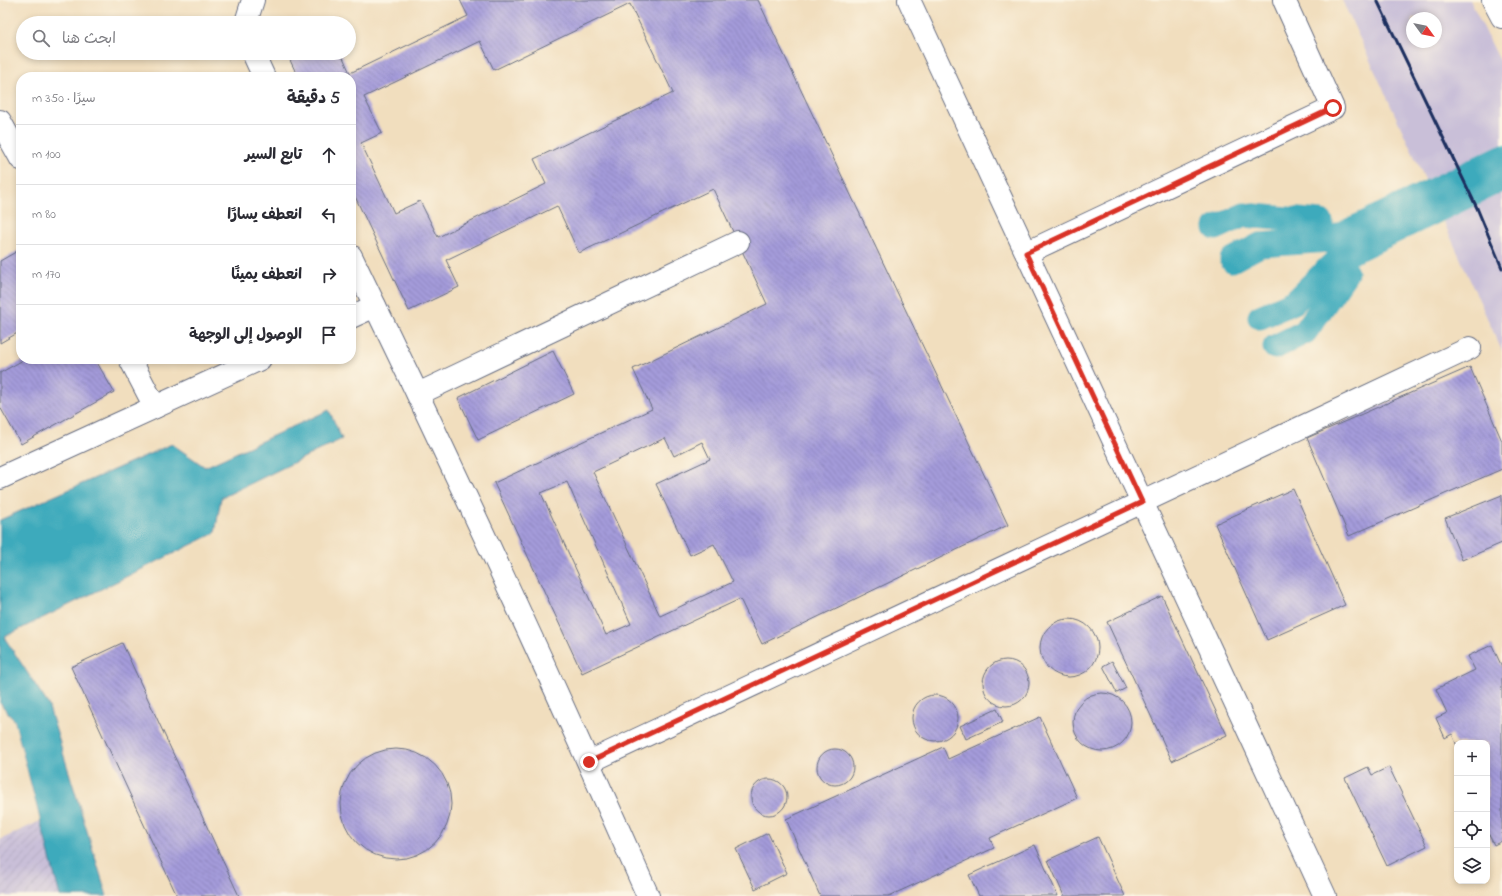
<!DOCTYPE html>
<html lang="ar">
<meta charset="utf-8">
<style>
:root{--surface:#fff;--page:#f7f7f7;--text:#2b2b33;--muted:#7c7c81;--line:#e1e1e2}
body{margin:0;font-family:"Indie Flower","Playpen Sans Arabic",sans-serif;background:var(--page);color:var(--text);direction:rtl}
.controls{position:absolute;right:12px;bottom:12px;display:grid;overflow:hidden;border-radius:8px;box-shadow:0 2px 6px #0003}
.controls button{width:36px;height:36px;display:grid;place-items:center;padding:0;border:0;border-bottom:1px solid var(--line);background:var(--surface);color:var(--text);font:20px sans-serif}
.compass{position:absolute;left:1406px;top:12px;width:36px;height:36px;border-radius:50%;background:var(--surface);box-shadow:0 2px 6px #0003;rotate:123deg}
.stop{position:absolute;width:12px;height:12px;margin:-9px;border:3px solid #d93025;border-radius:50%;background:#fff}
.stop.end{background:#d93025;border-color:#fff;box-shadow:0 1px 4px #0008}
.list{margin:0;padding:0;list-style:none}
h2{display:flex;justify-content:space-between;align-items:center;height:52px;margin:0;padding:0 16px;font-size:17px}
h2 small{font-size:13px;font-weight:400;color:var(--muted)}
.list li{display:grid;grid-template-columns:26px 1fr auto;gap:12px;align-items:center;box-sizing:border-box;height:60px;padding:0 16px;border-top:1px solid var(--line)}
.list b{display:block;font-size:15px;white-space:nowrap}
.list em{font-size:13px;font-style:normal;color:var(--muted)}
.icon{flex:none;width:22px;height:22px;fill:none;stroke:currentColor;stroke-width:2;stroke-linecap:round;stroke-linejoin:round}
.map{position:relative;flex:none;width:1502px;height:896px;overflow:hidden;direction:ltr}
.search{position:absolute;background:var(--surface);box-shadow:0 2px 6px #0003;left:16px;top:16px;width:340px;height:44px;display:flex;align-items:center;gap:10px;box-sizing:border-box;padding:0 14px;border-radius:22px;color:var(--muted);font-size:15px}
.panel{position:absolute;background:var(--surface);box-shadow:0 2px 6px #0003;left:16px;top:72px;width:340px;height:292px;border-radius:16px;direction:rtl}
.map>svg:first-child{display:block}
</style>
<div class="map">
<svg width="1502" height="896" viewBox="0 0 1502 896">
<defs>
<pattern id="industrial-furrows" width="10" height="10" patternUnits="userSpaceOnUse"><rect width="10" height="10" fill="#c9bfd8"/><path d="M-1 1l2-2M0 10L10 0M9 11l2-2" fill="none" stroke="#aca4bc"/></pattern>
<pattern id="building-back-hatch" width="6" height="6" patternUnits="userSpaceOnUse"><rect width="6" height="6" fill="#a49bda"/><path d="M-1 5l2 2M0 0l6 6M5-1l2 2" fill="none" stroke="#857fb4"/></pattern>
</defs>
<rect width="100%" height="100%" fill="#fcf5e5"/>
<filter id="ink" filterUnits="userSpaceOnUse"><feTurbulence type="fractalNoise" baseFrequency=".025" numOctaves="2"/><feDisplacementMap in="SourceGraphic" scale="8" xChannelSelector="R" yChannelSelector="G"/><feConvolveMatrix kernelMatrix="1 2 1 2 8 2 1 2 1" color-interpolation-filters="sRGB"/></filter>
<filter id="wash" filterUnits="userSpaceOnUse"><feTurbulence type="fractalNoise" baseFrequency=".012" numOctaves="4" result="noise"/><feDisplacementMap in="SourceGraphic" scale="16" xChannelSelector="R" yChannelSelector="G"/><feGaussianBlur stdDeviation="0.9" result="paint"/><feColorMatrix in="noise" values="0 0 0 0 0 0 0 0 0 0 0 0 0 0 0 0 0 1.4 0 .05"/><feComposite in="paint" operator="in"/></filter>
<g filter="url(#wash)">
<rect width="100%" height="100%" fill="#f1debe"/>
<polygon fill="url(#industrial-furrows)" points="40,821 60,896 0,896 0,840"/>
<g fill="#c9bfd8" fill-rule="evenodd">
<path d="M1342,0H1470L1502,65V152L1428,186ZM1412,18H1436V42H1412Z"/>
<polygon points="1502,192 1502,351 1443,220"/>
</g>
<polygon fill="#3daabc" stroke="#2c6c8d" points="329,410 342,439 221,498 215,533 4,637 48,704 107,896 60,896 14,720 0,703 0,520 172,444 205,467"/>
<polygon fill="#f1debe" points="14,720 40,821 38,822 12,721"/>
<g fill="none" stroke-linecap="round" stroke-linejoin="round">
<g stroke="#3daabc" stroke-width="25">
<polyline points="1216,228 1244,215 1321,222"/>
<polyline points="1232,260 1260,245 1330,240 1502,157"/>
<polyline points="1260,317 1294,302 1339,258 1502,179"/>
<polyline points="1275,347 1305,332 1346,273"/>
</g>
</g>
<g id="blocks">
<g fill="url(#building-back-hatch)" fill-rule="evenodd">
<path d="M460,0H758L1008,525L762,644L740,599L582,673L494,483L652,409L633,369L767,304L713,189L579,253L557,206L446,260L459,287L409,311L351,188V77H298L289,58L300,53H341L350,73L468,16ZM630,4L673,93L534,159L546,184L438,237L420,201L394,213L361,143L382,133L364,97L480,41L494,70ZM665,438L674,456L702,442L710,459L656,484L690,555L714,544L733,582L660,616L593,472ZM567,482L631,624L606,635L541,493Z"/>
<polygon points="21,249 21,331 0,343 0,261"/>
<polygon points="553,351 574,394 478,440 458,398"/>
<polygon points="25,359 95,359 114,392 21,444 0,407 0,373"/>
<polygon points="1470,367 1502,441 1502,469 1349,536 1307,438"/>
<polygon points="1293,489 1345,605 1267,640 1215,524"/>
<polygon points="1502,495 1502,543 1462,560 1445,518"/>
<polygon points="1162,596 1227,735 1172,761 1107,622"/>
<circle cx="1069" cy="648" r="29"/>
<polygon points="122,643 239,896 177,896 71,667"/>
<polygon points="1492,645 1502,667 1502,841 1494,845 1487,831 1487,743 1457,743 1457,746 1452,734 1445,738 1436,718 1447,713 1436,689 1475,670 1468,656"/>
<circle cx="1006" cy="683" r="23"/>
<polygon points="1112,661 1126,688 1117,693 1103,666"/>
<circle cx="1102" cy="722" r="29"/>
<circle cx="935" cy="718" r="23"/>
<polygon points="997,709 1003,722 966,739 960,726"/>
<polygon points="1040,717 1077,798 990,838 994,848 889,896 820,896 786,819 943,747 948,759"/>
<circle cx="835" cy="767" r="18"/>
<circle cx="396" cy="804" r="55"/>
<polygon points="1368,767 1372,775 1389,767 1427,846 1387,866 1345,778"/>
<circle cx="769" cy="797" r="18"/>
<polygon points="768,833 787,873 755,889 736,849"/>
<polygon points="1098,837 1125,896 1064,896 1048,860"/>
<polygon points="1035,845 1058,896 979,896 969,875"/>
</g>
</g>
</g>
<g filter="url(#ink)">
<use href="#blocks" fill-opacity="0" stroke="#666c80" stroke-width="1"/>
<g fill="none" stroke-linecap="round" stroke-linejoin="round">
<defs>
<g id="minor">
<polyline points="909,0 1325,896"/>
<polyline points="1493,0 1502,17"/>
<polyline points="247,23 247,19 253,0"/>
<polyline points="253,53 264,77"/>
<polyline points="0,121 21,159"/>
<polyline points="1026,253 1333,108 1284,0"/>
<path d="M351,256C454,468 553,681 648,896"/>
<polyline points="351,317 375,306"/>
<polyline points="130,359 155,407"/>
<polyline points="418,394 738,242"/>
<polyline points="0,478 260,359"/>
<polyline points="589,762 1470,348"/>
</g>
</defs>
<use href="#minor" stroke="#666c80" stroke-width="24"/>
<use href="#minor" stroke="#fff" stroke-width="22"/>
<polyline stroke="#1b2f5e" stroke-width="3" points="1377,0 1477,208 1502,268"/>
</g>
</g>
<g fill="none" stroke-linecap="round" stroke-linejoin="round" filter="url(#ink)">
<polyline stroke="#d93025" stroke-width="5" points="589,762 1142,502 1026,253 1333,108"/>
</g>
</svg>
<div class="controls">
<button>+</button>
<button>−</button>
<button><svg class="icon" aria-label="locate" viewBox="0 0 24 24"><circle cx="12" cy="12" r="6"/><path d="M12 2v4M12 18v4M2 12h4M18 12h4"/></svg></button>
<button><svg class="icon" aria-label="layers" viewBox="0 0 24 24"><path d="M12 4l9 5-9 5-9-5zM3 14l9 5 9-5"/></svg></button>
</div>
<svg class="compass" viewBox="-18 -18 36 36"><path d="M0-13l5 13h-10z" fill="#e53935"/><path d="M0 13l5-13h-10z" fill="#7c7c81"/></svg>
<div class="stop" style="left:1333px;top:108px"></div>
<div class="stop end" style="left:589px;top:762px"></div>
<div class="search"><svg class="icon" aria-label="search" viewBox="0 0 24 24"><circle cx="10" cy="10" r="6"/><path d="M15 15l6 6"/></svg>ابحث هنا</div>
<section class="panel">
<h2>5 دقيقة<small>سيرًا · 350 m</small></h2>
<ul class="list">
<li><svg class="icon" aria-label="ahead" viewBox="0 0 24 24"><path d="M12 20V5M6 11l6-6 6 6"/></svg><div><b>تابع السير</b></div><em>100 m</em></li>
<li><svg class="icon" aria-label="left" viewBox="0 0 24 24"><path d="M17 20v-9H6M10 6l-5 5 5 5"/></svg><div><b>انعطف يسارًا</b></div><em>80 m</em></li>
<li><svg class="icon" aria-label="right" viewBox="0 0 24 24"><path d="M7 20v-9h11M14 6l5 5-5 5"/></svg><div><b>انعطف يمينًا</b></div><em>170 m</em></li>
<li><svg class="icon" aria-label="arrive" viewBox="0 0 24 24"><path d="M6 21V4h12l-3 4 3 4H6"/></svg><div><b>الوصول إلى الوجهة</b></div></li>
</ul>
</section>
</div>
